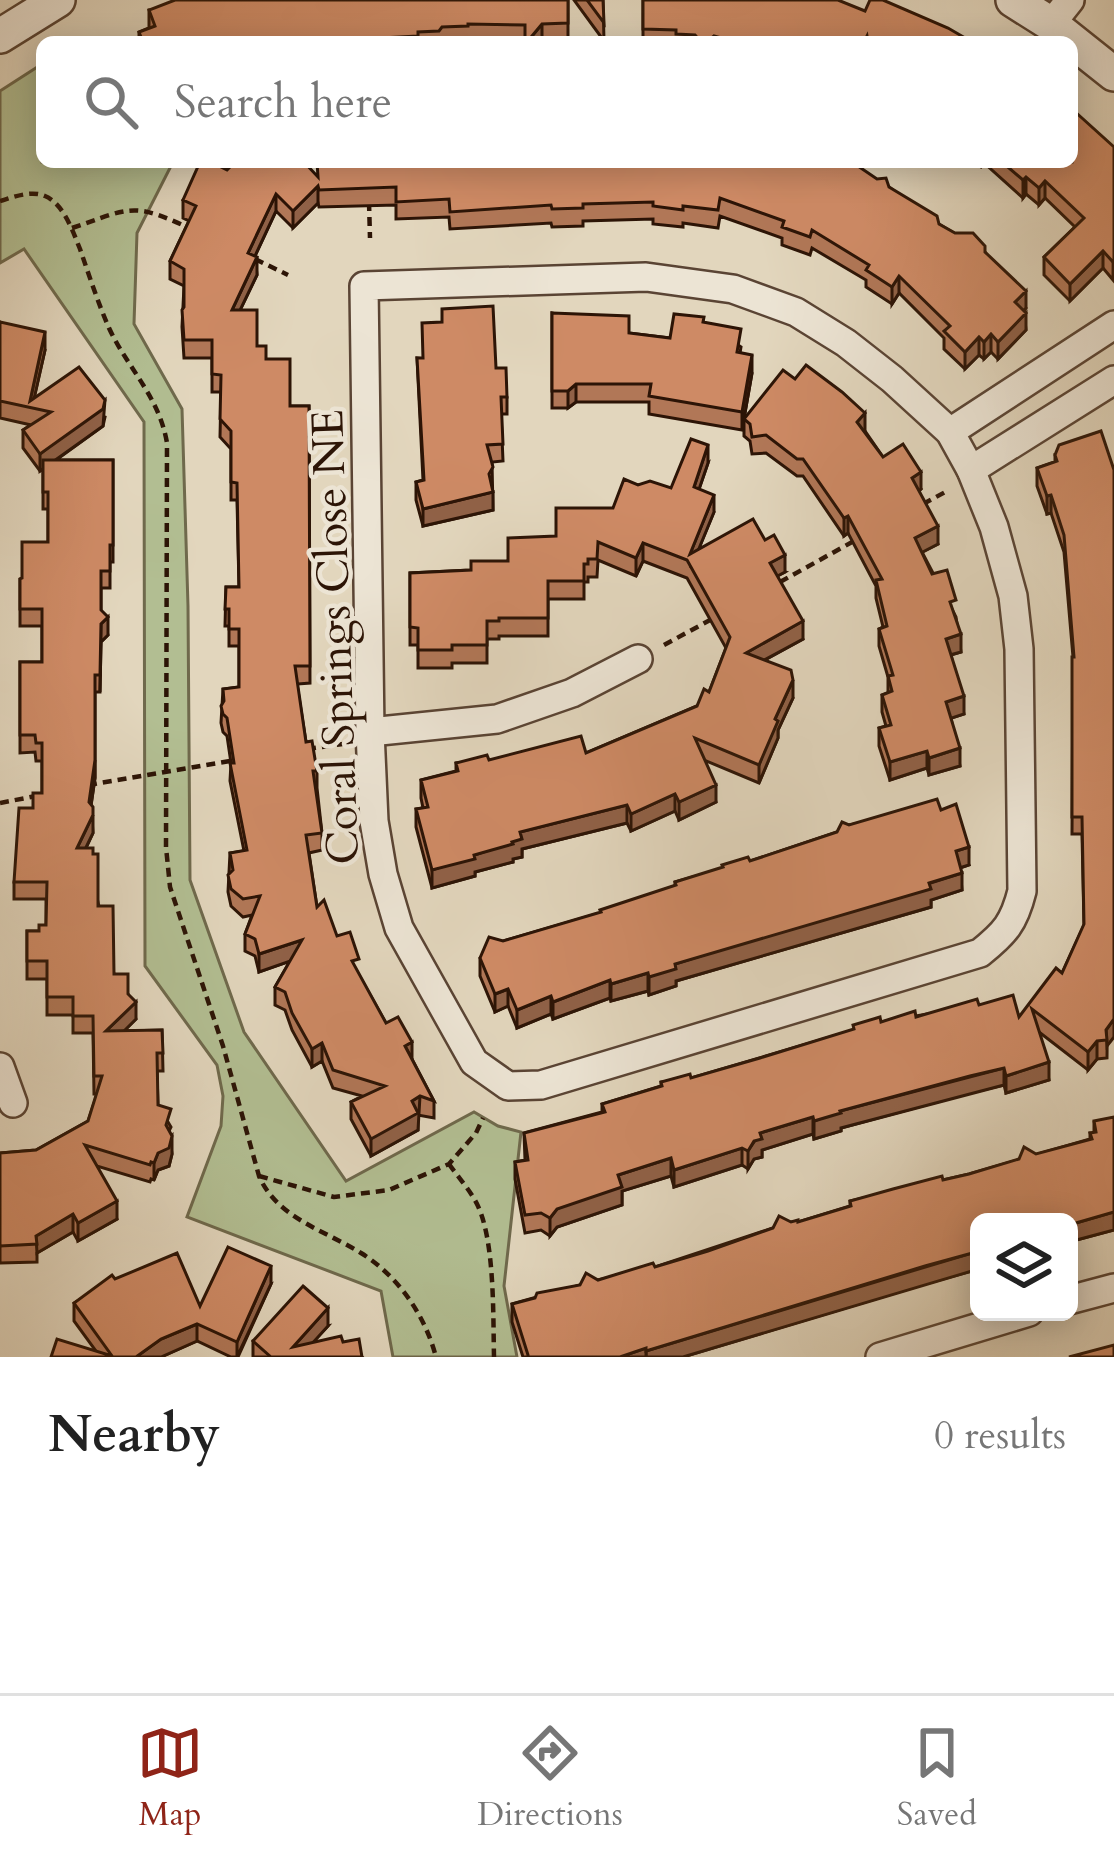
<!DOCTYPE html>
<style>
:root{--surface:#fff;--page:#f2f2f2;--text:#222;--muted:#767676;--line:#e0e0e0;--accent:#8f2418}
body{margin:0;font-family:Cardo,serif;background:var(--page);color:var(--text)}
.controls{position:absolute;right:36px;bottom:36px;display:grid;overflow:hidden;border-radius:18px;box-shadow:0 6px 30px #0003}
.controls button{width:108px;height:108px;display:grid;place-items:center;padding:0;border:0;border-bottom:3px solid var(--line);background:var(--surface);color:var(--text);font:60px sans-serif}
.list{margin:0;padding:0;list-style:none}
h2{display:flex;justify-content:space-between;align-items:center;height:156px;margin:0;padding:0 48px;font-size:51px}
h2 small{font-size:39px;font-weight:400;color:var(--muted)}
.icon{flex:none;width:66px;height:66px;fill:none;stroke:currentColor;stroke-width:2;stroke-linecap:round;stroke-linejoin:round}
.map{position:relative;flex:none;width:1114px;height:1357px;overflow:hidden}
.search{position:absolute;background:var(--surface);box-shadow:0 6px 30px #0003;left:36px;right:36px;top:36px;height:132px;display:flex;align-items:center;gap:30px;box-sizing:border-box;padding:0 42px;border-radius:18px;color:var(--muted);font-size:45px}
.sheet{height:336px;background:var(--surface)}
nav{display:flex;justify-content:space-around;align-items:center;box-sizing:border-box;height:168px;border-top:3px solid var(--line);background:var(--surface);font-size:33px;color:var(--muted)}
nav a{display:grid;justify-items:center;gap:6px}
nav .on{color:var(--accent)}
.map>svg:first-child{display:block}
</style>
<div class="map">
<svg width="1114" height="1357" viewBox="0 0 1114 1357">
<rect width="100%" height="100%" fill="#e2d6bd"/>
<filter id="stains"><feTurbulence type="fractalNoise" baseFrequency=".00167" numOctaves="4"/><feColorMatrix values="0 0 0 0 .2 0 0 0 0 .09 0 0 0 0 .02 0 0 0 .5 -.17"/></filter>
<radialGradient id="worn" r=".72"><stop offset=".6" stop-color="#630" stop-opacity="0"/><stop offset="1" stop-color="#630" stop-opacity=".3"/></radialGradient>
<polygon fill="#b2be92" stroke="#6f694c" stroke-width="3" points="42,64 42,162 173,162 137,233 134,324 182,409 188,606 190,880 244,1032 346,1181 474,1112 498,1126 521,1132 504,1286 517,1357 393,1357 381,1291 187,1217 221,1126 223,1096 217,1065 145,966 144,422 24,249 0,263 0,91"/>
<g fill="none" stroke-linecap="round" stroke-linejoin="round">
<defs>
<g id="minor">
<polyline points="1051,24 1070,0"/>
<path d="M646,277L733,289L796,312L846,343L892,379L950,432L971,470L994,527L1013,596L1019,649L1022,891C1014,923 1005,933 980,953L541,1085L508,1086L474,1062L399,928L383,874L374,821L370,732L364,286Z"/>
<polyline points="950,432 1114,325"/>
<polyline points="971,470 1114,380"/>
<polyline points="370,732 497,719 572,693 638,659"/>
<polyline points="0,1067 13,1103"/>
<polyline points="1069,1300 1114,1288"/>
<polyline points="880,1357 1029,1312"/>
</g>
<g id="tertiary">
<polyline points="1013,0 1051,24 1114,74"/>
<polyline points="0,36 58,0"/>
</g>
</defs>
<use href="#minor" stroke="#5a4434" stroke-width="32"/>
<use href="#tertiary" stroke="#5a4434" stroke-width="38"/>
<g stroke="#2c1406" stroke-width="4.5" stroke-dasharray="9 6" stroke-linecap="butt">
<path d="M0,201C14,197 31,190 45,196C64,204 73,232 80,249C89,275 98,303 109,328C128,369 159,396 167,443L166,847L170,887L223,1046L259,1176C277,1218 324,1230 361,1253C398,1276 425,1315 436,1357"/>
<polyline points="369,202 370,238"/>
<path d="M72,228C131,208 132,201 191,229"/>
<polyline points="255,259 288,275"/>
<polyline points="923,504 949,490"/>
<polyline points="780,582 854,541"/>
<polyline points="664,645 712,619"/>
<polyline points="307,749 343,744"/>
<polyline points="88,785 236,760"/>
<polyline points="0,803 36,796"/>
<path d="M449,1164C458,1177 470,1190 477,1204C495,1240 493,1316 494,1357"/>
<polyline points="259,1176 334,1197 389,1190 449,1164 476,1133 483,1118"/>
</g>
<use href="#minor" stroke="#ece4d4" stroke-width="27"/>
<use href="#tertiary" stroke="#ece4d4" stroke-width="33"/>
</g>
<g fill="#b17757" stroke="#2c1406" stroke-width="3">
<polygon points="568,0 568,40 542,42 139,42 139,32 149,28 149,10"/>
<polygon points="574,0 603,0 604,41"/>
<polygon points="643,0 865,11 972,42 643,42"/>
<polygon points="1114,147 1113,280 1103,268 1070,301 1044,275 1044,257 1075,227 1045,198 1039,205 1026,194 1023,198 984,163 981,167 973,162 1072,162"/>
<polygon points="227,170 317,176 889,187 939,224 985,252 1026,308 1024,311 1026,330 998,359 991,352 984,359 979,355 965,369 944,349 944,338 899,293 892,304 866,287 866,280 812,248 810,255 782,245 782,238 720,216 718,228 683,223 683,227 653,224 653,219 583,221 583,226 552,227 551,223 450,229 449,217 396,219 396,205 319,207 318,203 293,228 276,211 255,256 257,275 240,310 257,346 266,359 290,406 309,406 310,683 297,684 306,742 317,771 317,788 322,833 322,850 309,853 317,907 337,936 386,1023 412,1059 434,1101 434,1118 418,1115 418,1130 371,1156 351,1119 351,1102 362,1096 333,1088 322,1061 312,1067 292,1030 285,1010 275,1005 275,987 290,961 259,972 255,956 245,951 245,934 252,915 243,917 231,906 228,892 230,853 244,851 230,781 231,763 227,736 223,732 221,723 223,689 239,687 239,646 229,646 229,626 225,626 226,587 239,587 237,500 231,500 231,449 220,437 221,392 212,392 212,358 184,358 182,327 184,286 170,279 170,261 189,221 183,218 183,200"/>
<polygon points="552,313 629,333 670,338 704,322 741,347 740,353 752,373 742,430 649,414 649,402 576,402 568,408 552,408"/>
<polygon points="0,322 45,350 34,398 105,417 103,426 56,460 113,460 113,562 110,562 110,588 101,588 101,610 108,635 101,642 100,692 95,692 95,778 91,805 93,833 86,848 114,974 128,994 136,1019 124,1031 162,1030 163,1071 157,1071 158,1105 171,1127 169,1131 172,1154 169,1166 158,1170 154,1180 151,1179 150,1182 97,1166 117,1219 78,1241 73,1232 37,1253 37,1262 0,1263 0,1153 36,1150 88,1121 97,1094 94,1094 93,1033 73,1033 73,1015 47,1015 47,979 27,979 27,931 39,931 46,925 46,899 14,899 14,882 33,808 42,793 42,761 36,761 35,752 20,753 20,662 42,662 42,626 20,626 20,579 22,578 48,542 48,509 43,509 43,469 40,471 23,448 23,430 31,425 0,418"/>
<polygon points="417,358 496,368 507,397 507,414 501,414 503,461 492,462 493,510 423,526 416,500 416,482 423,480"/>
<polygon points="744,419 865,431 883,457 921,489 919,491 938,544 922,552 956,617 961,652 951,655 964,714 951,718 960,766 929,775 927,768 890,780 879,746 879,728 886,726 882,712 882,695 888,693 888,677 879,646 879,629 883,627 876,598 876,586 848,533 844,536 803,476 797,476 766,453 752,454 750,441 744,436"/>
<polygon points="1055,455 1114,470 1107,1058 1097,1059 1088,1070 1039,1032 1049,1080 1006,1093 1004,1085 970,1093 841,1128 841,1131 814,1139 813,1134 762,1150 762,1157 754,1159 748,1169 742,1165 674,1187 671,1176 622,1191 622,1205 557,1227 550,1236 541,1230 525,1233 515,1179 515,1162 525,1160 524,1133 602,1112 602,1104 661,1086 661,1082 691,1078 881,1022 979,1005 1019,1017 1062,973 1084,925 1082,834 1072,834 1073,657 1064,552 1051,513 1047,514 1037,486 1037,468 1055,462"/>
<polygon points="708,463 699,489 714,512 699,548 785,572 777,576 803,639 765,660 793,698 778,730 778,738 759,783 704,760 716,802 679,820 675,811 631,831 627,823 522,849 522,857 513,859 513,862 475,872 475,876 432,888 416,827 416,809 423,808 421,798 421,780 456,771 456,763 586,753 697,706 709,692 726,648 687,578 643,561 636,576 598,560 597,577 588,577 588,582 584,582 584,599 548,599 548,636 499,636 499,639 487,639 487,663 452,663 452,668 418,668 418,645 410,645 410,573 471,570 508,561 613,508 638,485 671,488"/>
<polygon points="941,810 969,865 960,868 962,890 931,900 931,907 676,981 676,986 649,995 648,991 611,1001 610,998 553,1019 551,1014 517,1028 508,1006 495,1012 480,976 480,958 503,941 600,913 675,886 675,882 750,861 837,832 849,825"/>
<polygon points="1094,1121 1114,1230 1069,1242 1069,1222 979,1222 979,1272 973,1274 972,1271 925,1284 683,1357 523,1357 512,1322 512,1304 598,1280 655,1267 791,1222 798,1222 850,1206 850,1201 969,1174 1090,1139 1090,1133 1094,1133"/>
<polygon points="115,1279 200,1306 271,1284 238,1357 231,1357 197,1341 161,1357 51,1357 96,1351 74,1321 74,1303"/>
<polygon points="328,1326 313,1342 343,1342 362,1357 253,1357 253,1341"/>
</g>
<g fill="#906147" stroke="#2c1406" stroke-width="3">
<polygon points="542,24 542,41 527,42"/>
<polygon points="1026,177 1026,194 1023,198 1023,180"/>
<polygon points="1045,181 1045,198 1039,205 1039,188"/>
<polygon points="318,186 318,203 293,228 293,211"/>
<polygon points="276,194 276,211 248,271 248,253"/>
<polygon points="1103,251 1103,268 1070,301 1070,284"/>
<polygon points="257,257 257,275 232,327 232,310"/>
<polygon points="899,276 899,293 892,304 892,287"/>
<polygon points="1026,291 1026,308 1015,320 1015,302"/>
<polygon points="1026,313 1026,330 998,359 998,342"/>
<polygon points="45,332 45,350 32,408 30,401"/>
<polygon points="991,334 991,352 984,359 984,342"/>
<polygon points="979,337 979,355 965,369 965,352"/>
<polygon points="752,355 752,373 742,430 742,412"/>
<polygon points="576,384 576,402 568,408 568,391"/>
<polygon points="105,400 103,426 40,471 40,454"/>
<polygon points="865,413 865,431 857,440 857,422"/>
<polygon points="708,445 708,463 694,504 694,487"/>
<polygon points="921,472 921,489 912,496 912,478"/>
<polygon points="493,492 493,510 423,526 423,509"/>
<polygon points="714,495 714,512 691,568 690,554"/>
<polygon points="1051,495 1051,513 1047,514 1047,496"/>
<polygon points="848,516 848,533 844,536 844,518"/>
<polygon points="938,526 938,544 915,556 915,538"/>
<polygon points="643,543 643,561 636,576 636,558"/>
<polygon points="785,555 785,572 770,580 770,563"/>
<polygon points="108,617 108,635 101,642 100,692 101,624"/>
<polygon points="803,621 803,639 746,670 746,653"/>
<polygon points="961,634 961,652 946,656 946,639"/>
<polygon points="793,680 793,698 778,730 778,738 759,783 759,765 775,719"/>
<polygon points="964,696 964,714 946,720 946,702"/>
<polygon points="960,748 960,766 929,775 929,758"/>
<polygon points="927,751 927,768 890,780 890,762"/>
<polygon points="95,760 95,778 89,820 89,802"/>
<polygon points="716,785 716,802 679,820 679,802"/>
<polygon points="675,794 675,811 631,831 631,814"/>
<polygon points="627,805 627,823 522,849 522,857 513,859 513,862 475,872 475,876 432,888 432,870 512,842 520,832"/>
<polygon points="93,815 93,833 77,866 77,848"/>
<polygon points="969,847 969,865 956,869 956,851"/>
<polygon points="962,873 962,890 931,900 931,907 676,981 676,986 649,995 649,977 675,964"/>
<polygon points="302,940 302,957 259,972 259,954"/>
<polygon points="648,973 648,991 611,1001 611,984"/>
<polygon points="610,980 610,998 553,1019 553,1002"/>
<polygon points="508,989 508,1006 495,1012 495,994"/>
<polygon points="551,996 551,1014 517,1028 517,1010"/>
<polygon points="136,1002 136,1019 106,1049 106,1031"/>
<polygon points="1114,1019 1114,1037 1107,1046 1106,1030"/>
<polygon points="1097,1041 1097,1059 1088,1070 1088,1052"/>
<polygon points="412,1042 412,1059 405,1046"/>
<polygon points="322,1043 322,1061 312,1067 312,1049"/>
<polygon points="1049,1062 1049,1080 1006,1093 1006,1076"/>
<polygon points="1004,1068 1004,1085 841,1128 841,1131 814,1139 814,1121 840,1111"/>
<polygon points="420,1096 418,1130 371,1156 371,1139 412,1101"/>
<polygon points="813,1117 813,1134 762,1150 762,1157 754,1159 748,1169 748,1151 760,1133"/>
<polygon points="172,1136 172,1154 169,1166 158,1170 154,1180 154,1163 158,1153"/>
<polygon points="742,1148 742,1165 674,1187 674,1170"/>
<polygon points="671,1158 671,1176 622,1191 622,1205 557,1227 550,1236 550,1218 557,1209 618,1175"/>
<polygon points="117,1201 117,1219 78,1241 78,1223"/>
<polygon points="1114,1212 1114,1230 1069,1242 1069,1225"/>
<polygon points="73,1214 73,1232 37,1253 36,1236"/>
<polygon points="972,1253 972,1271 683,1357 646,1357 646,1351"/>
<polygon points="979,1255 979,1272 973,1274 973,1256"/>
<polygon points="271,1266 271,1284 237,1357 237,1342"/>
<polygon points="328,1308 328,1326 300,1357 293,1347"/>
<polygon points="197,1324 197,1341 161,1357 136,1357 161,1339"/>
<polygon points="646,1348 646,1357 620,1357"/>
</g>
<g fill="#ce8a65" stroke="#2c1406" stroke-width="3">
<polygon points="175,0 568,0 568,23 542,24 527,42 525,42 525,25 468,24 468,26 442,27 439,31 418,32 418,36 344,40 342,42 143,42 139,32 155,26 149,10"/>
<polygon points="587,0 603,0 604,23"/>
<polygon points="643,0 838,0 865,11 870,0 883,0 948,28 972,42 868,42 867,36 864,42 735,42 714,36 707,42 701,42 695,35 676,34 676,30 643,29"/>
<polygon points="1072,109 1114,147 1114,261 1113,262 1103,251 1070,284 1044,257 1084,218 1045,181 1039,188 1026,177 1023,180 1002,162 1072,162"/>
<polygon points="200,162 211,162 227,170 235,162 304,162 318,177 317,162 852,162 877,179 886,178 889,187 937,216 939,224 955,233 973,233 985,246 985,252 1026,291 1015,302 1026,313 998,342 991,334 984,342 979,337 965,352 944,331 950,326 899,276 892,287 866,270 869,265 812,230 810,237 782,227 784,221 720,198 718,210 683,206 683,210 653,206 653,202 583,204 583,208 552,209 551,205 450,212 449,199 396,202 396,187 319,190 318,186 293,211 276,194 248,253 257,257 232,310 257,310 257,346 266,346 266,359 290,359 290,406 309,406 310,666 295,666 306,742 312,741 317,771 313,771 322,833 306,835 317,907 324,900 337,936 350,932 359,959 352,961 386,1023 398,1017 412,1042 405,1046 434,1101 420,1096 412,1101 418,1113 371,1139 351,1102 385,1086 333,1070 322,1043 312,1049 292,1013 285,992 275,987 302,940 259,954 255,939 245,934 260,896 243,899 231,889 228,875 233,870 230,853 247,850 230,763 234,763 227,718 223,714 221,706 224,701 223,689 239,687 239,629 229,629 229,609 225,609 226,587 239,587 237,483 231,482 231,431 220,419 221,375 212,374 212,340 184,340 182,310 184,307 184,269 170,261 196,206 183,200"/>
<polygon points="493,306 496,368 506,368 507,397 501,397 503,444 487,445 493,467 489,474 493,492 423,509 416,482 424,480 417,358 423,358 422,323 442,322 442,309"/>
<polygon points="552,313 629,316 629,333 670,338 674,314 704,317 703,322 741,329 737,352 752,355 742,412 649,396 651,384 576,384 568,391 552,391"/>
<polygon points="0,322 45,332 30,401 79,367 105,400 103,409 40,454 23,430 51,412 0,401"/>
<polygon points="806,365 842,392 865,413 857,422 883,457 903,444 921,472 912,478 938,526 915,538 932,574 947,570 956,600 950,602 961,634 946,639 964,696 946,702 960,748 929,758 927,751 890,762 879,728 891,725 882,695 892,691 888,676 893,675 879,629 887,626 876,580 882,579 848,516 844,518 803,459 797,459 766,435 752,437 750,424 744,419 783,370 795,379"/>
<polygon points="1101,431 1114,470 1114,1019 1106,1030 1107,1040 1097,1041 1088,1052 1032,1009 1049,1062 1006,1076 1004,1068 970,1076 840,1111 841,1113 814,1121 813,1117 760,1133 762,1139 754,1141 748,1151 742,1148 674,1170 671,1158 618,1175 622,1187 557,1209 550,1218 541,1213 525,1215 515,1162 528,1160 524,1133 605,1112 602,1104 662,1086 661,1082 690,1074 691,1078 760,1058 854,1029 853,1025 880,1017 881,1022 915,1011 916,1017 977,999 979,1005 1013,995 1019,1017 1056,968 1062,973 1084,924 1082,817 1072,817 1072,657 1074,657 1064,535 1051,495 1047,496 1037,468 1057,461 1055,455 1059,445"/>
<polygon points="691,439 708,445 694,487 714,495 690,554 753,519 765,540 774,535 785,555 770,563 803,621 746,653 791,670 793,680 775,719 778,721 759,765 695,738 716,785 679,802 675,794 631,814 627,805 520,832 522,839 512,842 513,844 474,855 475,859 432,870 416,809 428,807 421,780 458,771 456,763 487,755 489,760 581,736 586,753 697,706 704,689 709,692 730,637 687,560 643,543 636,558 598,542 597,559 588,559 588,564 584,564 584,581 548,581 548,618 499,618 499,621 487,621 487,645 452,645 452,650 418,650 418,628 410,627 410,573 471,570 471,561 508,561 508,538 556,536 556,508 613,508 624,479 638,485 650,481 671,488"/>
<polygon points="43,460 113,460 113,545 110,545 110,571 101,571 101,610 108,617 101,624 100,675 95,675 95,760 89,802 93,807 93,815 77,848 93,848 93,854 98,854 98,906 113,906 114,974 128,974 128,994 136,1002 106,1031 162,1030 163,1053 157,1053 158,1105 171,1109 166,1125 172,1136 169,1148 158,1153 154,1163 151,1162 150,1165 85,1145 117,1201 78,1223 73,1214 36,1236 37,1244 0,1246 0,1153 36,1150 88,1121 102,1076 94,1076 93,1016 73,1016 73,997 47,997 47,961 27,961 27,931 39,931 39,925 46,925 47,882 14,882 19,808 33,808 33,793 42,793 42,743 36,743 35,735 20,735 20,662 42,662 42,609 20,609 20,579 22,578 22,542 48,542 48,492 43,492"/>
<polygon points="937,799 941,810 956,804 969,847 956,851 962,873 929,883 931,889 675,964 676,969 649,977 648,973 611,984 610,980 553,1002 551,996 517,1010 508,989 495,994 480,958 489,937 503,941 601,912 600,910 676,885 675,882 723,867 722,865 748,857 750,861 837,832 842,822 849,825"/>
<polygon points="1114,1117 1114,1212 1069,1225 1069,1222 979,1222 979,1255 973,1256 972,1253 925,1266 646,1351 646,1348 620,1357 528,1357 528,1355 512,1304 535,1298 537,1293 580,1285 586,1273 598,1280 653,1263 655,1267 708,1251 773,1228 779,1216 791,1222 798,1220 798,1222 851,1206 850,1201 893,1189 942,1176 943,1180 969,1174 1019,1159 1024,1147 1036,1154 1092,1139 1090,1133 1096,1132 1094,1121"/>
<polygon points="228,1247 271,1266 237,1342 197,1324 161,1339 136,1357 51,1357 57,1339 112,1356 74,1303 112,1275 115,1279 177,1253 200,1306"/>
<polygon points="303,1286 328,1308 293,1347 341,1336 343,1342 359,1339 362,1357 271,1357 253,1341"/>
<polygon points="1114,1345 1114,1357 1069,1357"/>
</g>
<g text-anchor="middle" stroke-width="9" stroke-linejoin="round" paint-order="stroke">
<g font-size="45" fill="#2c1406" stroke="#ece4d4">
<text transform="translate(334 637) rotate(-92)" y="16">Coral Springs Close NE</text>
</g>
</g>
<rect width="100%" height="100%" filter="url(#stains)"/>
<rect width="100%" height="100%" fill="url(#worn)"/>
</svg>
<div class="controls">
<button><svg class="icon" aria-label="layers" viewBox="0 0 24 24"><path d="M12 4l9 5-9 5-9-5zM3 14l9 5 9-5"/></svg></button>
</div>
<div class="search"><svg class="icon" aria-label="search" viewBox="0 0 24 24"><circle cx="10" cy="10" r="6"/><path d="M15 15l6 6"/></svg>Search here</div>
</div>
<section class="sheet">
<h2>Nearby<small>0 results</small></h2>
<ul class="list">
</ul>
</section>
<nav>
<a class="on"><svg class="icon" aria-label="map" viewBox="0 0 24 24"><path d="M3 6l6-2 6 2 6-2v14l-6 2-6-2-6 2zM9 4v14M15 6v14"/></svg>Map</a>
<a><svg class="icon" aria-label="directions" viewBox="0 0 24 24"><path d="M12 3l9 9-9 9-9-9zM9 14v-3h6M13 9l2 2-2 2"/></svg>Directions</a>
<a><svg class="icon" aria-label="saved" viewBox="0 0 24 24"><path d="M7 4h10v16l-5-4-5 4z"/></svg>Saved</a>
</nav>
